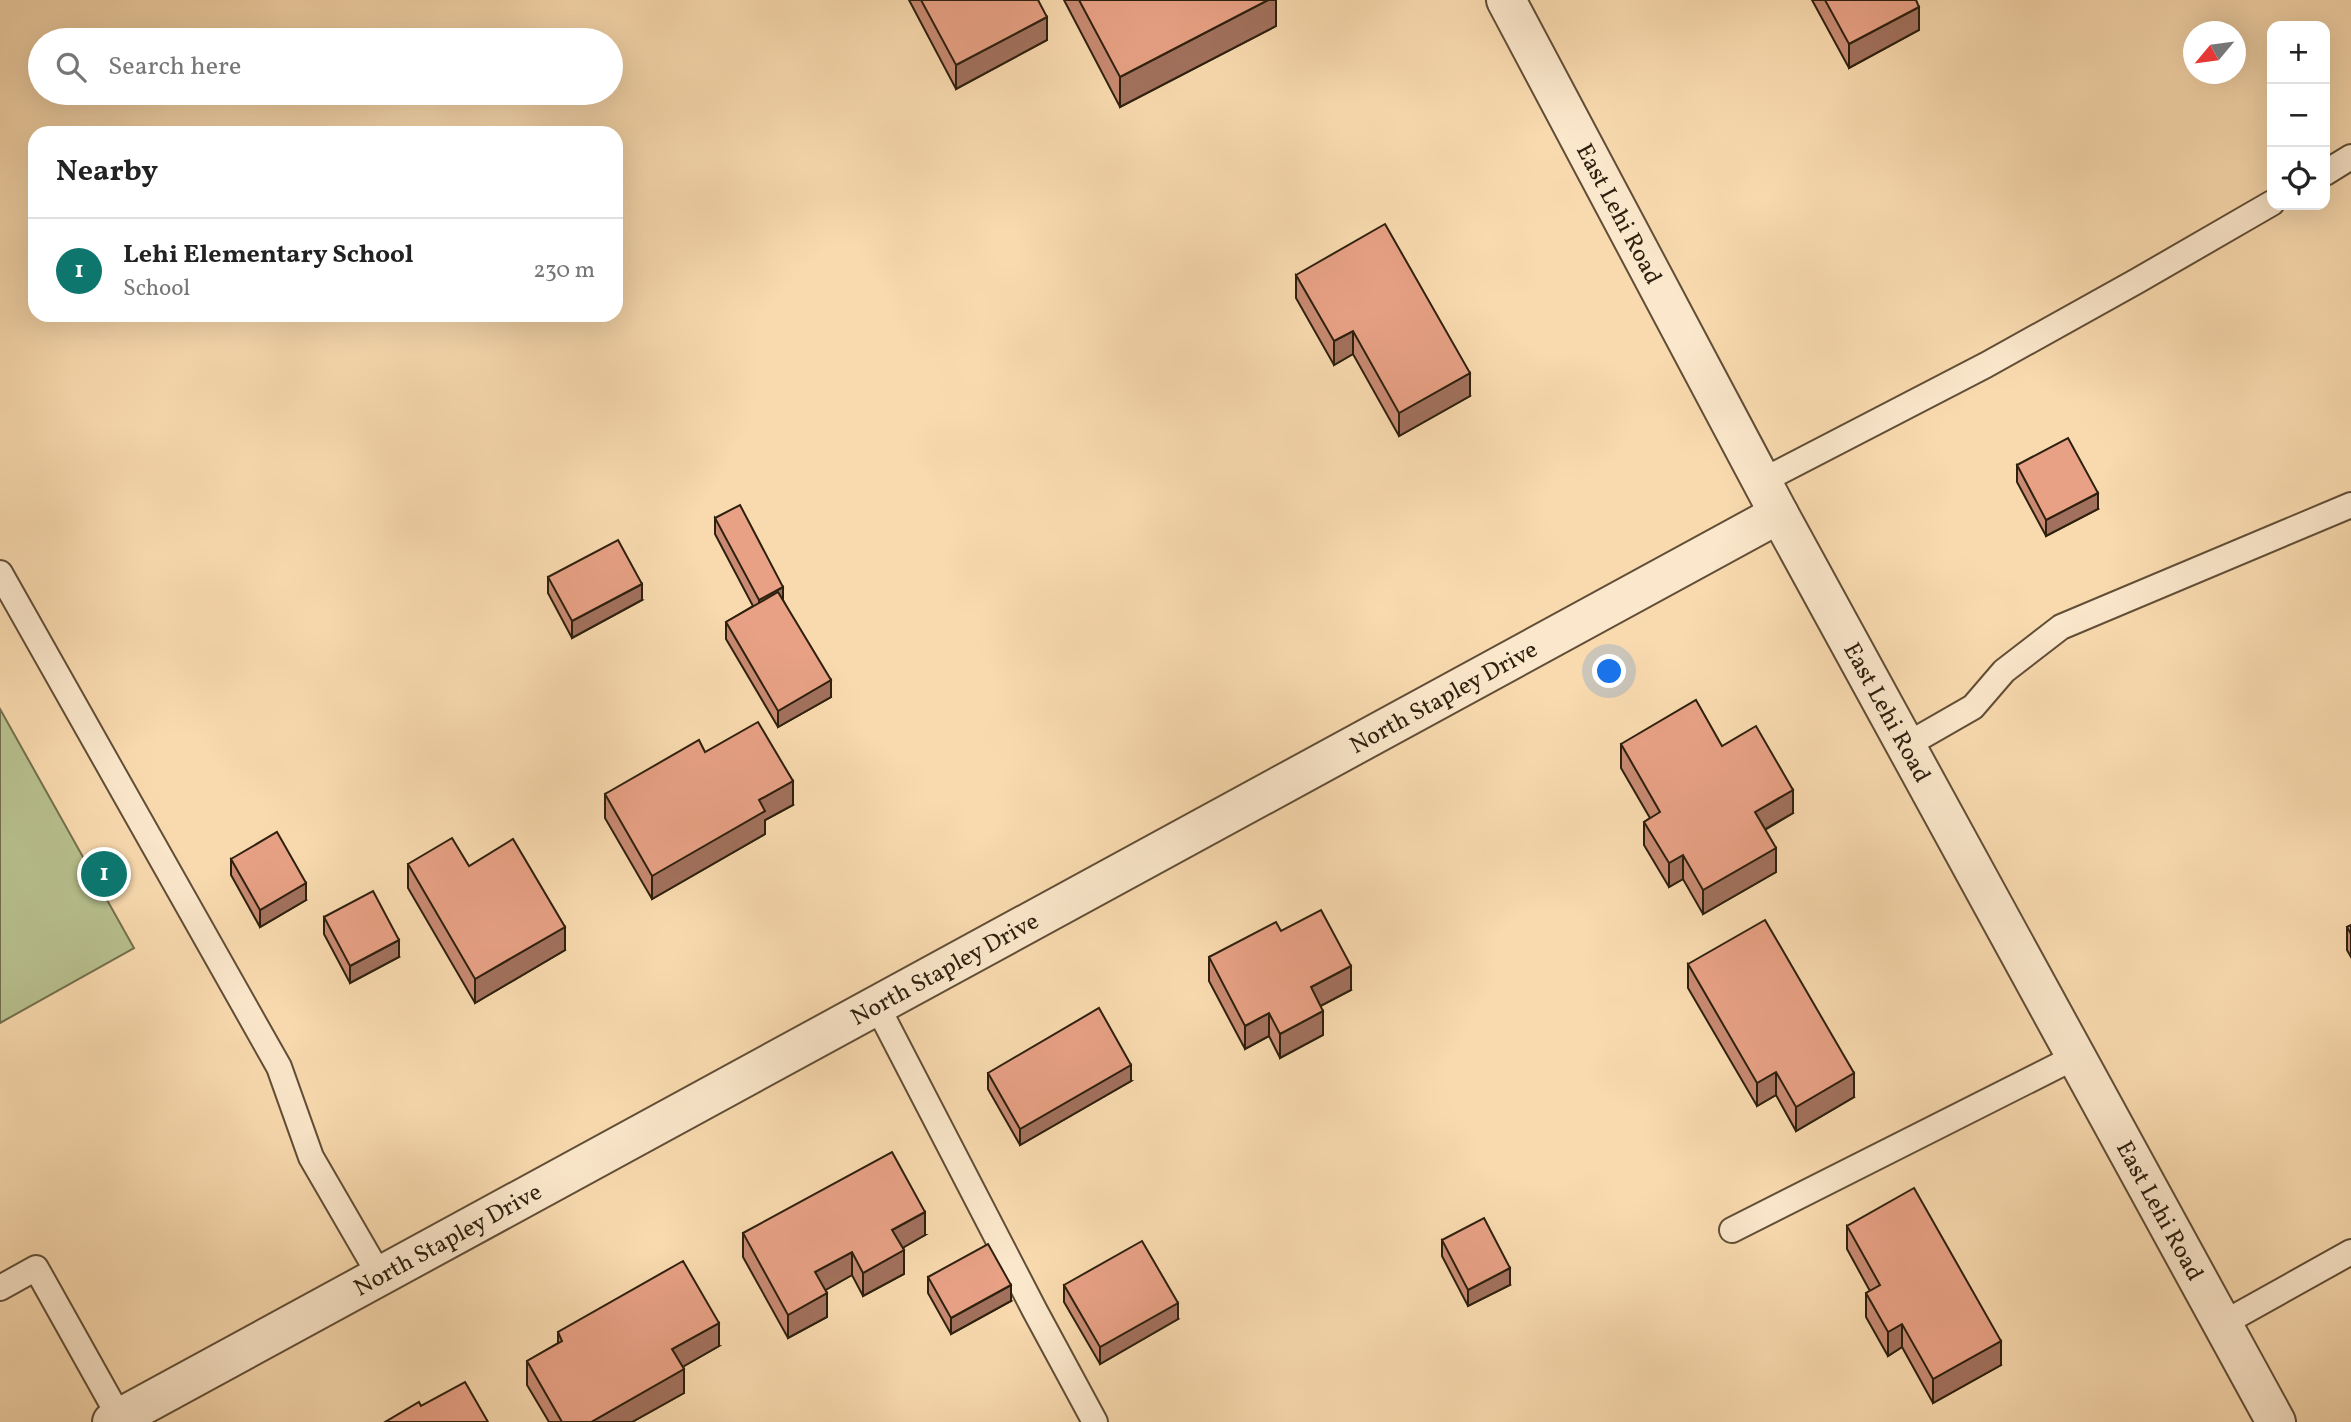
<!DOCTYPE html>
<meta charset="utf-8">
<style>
:root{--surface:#fff;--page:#f6f6f6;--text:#222;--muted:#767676;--line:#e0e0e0;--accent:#0f766e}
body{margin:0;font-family:Vollkorn,serif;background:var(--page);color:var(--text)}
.controls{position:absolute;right:21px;top:21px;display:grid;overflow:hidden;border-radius:14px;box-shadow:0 7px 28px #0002}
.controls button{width:63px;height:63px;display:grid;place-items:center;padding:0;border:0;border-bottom:2px solid var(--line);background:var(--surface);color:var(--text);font:35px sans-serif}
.compass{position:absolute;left:2183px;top:21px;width:63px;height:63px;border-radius:50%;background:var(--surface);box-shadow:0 7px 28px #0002;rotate:241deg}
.you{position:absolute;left:1610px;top:672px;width:24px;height:24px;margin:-18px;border:5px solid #fff;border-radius:50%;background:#1a73e8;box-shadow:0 0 0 10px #1a73e833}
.badge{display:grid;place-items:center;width:46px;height:46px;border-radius:50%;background:var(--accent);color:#fff;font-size:23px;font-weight:700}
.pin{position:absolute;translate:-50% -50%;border:4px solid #fff;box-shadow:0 2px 7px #0006}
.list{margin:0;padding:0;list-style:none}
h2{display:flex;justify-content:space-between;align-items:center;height:91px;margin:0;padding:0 28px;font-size:30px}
h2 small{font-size:23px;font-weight:400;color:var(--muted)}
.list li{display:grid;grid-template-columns:46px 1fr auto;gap:21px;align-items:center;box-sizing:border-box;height:105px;padding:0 28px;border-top:2px solid var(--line)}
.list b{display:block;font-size:26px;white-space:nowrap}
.list p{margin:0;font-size:23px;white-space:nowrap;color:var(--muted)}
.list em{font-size:23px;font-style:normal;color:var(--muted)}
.icon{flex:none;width:38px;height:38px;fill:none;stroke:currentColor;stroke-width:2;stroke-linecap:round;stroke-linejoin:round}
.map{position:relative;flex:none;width:2351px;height:1422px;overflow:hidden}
.search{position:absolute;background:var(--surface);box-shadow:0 7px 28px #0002;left:28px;top:28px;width:595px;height:77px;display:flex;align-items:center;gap:18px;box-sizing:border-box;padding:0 24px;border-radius:38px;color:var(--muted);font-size:26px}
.panel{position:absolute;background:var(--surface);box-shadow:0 7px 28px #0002;left:28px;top:126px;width:595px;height:196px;border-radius:21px}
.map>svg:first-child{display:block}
</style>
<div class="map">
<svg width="2351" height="1422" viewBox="0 0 2351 1422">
<rect width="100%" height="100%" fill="#f9daaf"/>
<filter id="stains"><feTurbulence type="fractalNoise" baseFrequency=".00286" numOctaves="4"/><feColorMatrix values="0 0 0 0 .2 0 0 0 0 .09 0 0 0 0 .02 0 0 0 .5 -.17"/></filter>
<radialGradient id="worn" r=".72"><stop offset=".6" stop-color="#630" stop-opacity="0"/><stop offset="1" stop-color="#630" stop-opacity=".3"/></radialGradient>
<polygon fill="#b8c18f" stroke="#73704e" stroke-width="2" points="0,709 134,948 0,1023"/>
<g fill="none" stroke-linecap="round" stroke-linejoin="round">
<defs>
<g id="lane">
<polyline points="2325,173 2351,157"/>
<polyline points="1762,481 1986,365 2137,281 2272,203"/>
<polyline points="0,573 279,1067 311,1157 380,1276"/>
<polyline points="1905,746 1973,707 2004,671 2061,627 2351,505"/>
<polyline points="877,1006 1035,1311 1095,1422"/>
<polyline points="1732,1230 2077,1056"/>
<polyline points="0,1288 36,1268 120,1418"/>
<polyline points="2222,1324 2351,1252"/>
</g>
<g id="street">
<path id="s1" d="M1506,0L1779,514L2276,1422"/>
<path id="s2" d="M112,1422L1779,514"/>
</g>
</defs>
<use href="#lane" stroke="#614e36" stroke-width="28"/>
<use href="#street" stroke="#614e36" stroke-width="42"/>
<use href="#lane" stroke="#fbe7cb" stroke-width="24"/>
<use href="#street" stroke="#fbe7cb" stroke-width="38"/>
</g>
<g fill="#c88a72" stroke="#2e200e" stroke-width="2">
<polygon points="909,0 1038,0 1047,40 956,89"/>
<polygon points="1064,0 1276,0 1276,26 1120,107"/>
<polygon points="1812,0 1916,0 1919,30 1849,68"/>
<polygon points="1296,275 1470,396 1399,436 1353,354 1334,365 1296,298"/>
<polygon points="2017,465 2098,509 2046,536 2017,482"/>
<polygon points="715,518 783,600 831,697 778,727 726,639 726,622 753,606 715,534"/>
<polygon points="548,577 642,600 572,638 548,593"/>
<polygon points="1621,744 1722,746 1793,813 1765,830 1776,872 1703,914 1683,879 1669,887 1644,845 1644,822 1650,818 1621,768"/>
<polygon points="705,752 793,805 765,820 765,834 652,899 605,818 605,794"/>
<polygon points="231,859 306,900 260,927 231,875"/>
<polygon points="408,864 469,866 565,950 475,1003 408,888"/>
<polygon points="324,917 399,957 350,983 324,934"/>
<polygon points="2351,925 2351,957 2347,950 2347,927"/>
<polygon points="1281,931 1351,990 1320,1006 1323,1035 1280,1058 1269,1036 1245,1049 1209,981 1209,957"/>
<polygon points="1688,964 1854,1097 1796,1131 1776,1095 1757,1106 1688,988"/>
<polygon points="988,1073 1131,1081 1020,1145 988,1089"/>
<polygon points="1847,1226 2001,1365 1933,1403 1902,1347 1888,1356 1866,1317 1866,1293 1870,1291 1847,1249"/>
<polygon points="743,1233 925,1235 902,1248 904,1274 863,1296 852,1275 825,1290 827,1317 788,1338 743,1257"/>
<polygon points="1442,1240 1510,1285 1468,1306 1442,1256"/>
<polygon points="928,1277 1011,1301 951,1334 928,1293"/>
<polygon points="1064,1285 1178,1319 1100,1364 1064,1302"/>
<polygon points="558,1332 719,1346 682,1367 684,1393 632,1422 549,1422 527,1385 527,1361 558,1343"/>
</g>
<g fill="#a2715d" stroke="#2e200e" stroke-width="2">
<polygon points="1268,0 1276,0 1276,26 1120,107 1120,77"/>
<polygon points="1919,7 1919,30 1849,68 1849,44"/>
<polygon points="1047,17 1047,40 956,89 956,65"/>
<polygon points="1353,331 1353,354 1334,365 1334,341"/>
<polygon points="1470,373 1470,396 1399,436 1399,413"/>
<polygon points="2098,493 2098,509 2046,536 2046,520"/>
<polygon points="642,584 642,600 572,638 572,621"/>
<polygon points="783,587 783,603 759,616 759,600"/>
<polygon points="831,680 831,697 778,727 778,711"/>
<polygon points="793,781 793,805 765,820 765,834 652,899 652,876 759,800"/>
<polygon points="1793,790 1793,813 1755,835 1755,812"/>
<polygon points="1776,848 1776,872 1703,914 1703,890"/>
<polygon points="1683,855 1683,879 1669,887 1669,863"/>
<polygon points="306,883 306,900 260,927 260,910"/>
<polygon points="565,927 565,950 475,1003 475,979"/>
<polygon points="399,940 399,957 350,983 350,966"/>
<polygon points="1351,966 1351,990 1311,1011 1311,987"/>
<polygon points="1323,1011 1323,1035 1280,1058 1280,1034"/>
<polygon points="1269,1013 1269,1036 1245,1049 1245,1026"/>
<polygon points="1131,1065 1131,1081 1020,1145 1020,1129"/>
<polygon points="1776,1072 1776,1095 1757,1106 1757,1083"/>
<polygon points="1854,1073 1854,1097 1796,1131 1796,1107"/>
<polygon points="925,1212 925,1235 892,1254 892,1230"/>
<polygon points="904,1250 904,1274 863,1296 863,1273"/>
<polygon points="852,1252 852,1275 815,1296 815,1272"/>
<polygon points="1510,1268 1510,1285 1468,1306 1468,1290"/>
<polygon points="1011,1285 1011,1301 951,1334 951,1318"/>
<polygon points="827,1293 827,1317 788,1338 788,1315"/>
<polygon points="1178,1303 1178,1319 1100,1364 1100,1347"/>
<polygon points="719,1323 719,1346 672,1373 672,1349"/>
<polygon points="1902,1324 1902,1347 1888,1356 1888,1332"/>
<polygon points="2001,1341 2001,1365 1933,1403 1933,1379"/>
<polygon points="684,1369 684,1393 632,1422 591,1422"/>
</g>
<g fill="#e8a185" stroke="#2e200e" stroke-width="2">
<polygon points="921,0 1038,0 1047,17 956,65"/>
<polygon points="1079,0 1268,0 1120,77"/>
<polygon points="1825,0 1916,0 1919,7 1849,44"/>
<polygon points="1385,224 1470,373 1399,413 1353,331 1334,341 1296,275"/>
<polygon points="2068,438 2098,493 2046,520 2017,465"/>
<polygon points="740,505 783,587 759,600 715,518"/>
<polygon points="618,540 642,584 572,621 548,577"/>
<polygon points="778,592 831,680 778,711 726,622"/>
<polygon points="1696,700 1722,746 1756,726 1793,790 1755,812 1776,848 1703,890 1683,855 1669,863 1644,822 1660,812 1621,744"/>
<polygon points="758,722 793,781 759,800 765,811 652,876 605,794 699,740 705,752"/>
<polygon points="277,832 306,883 260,910 231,859"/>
<polygon points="452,838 469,866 513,839 565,927 475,979 408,864"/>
<polygon points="373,891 399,940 350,966 324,917"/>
<polygon points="1321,910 1351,966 1311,987 1323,1011 1280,1034 1269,1013 1245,1026 1209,957 1276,922 1281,931"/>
<polygon points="1765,920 1854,1073 1796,1107 1776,1072 1757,1083 1688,964"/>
<polygon points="2351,925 2351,934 2347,927"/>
<polygon points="1099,1008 1131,1065 1020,1129 988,1073"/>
<polygon points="892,1152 925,1212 892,1230 904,1250 863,1273 852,1252 815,1272 827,1293 788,1315 743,1233"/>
<polygon points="1914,1188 2001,1341 1933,1379 1902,1324 1888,1332 1866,1293 1880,1285 1847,1226"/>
<polygon points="1484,1218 1510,1268 1468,1290 1442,1240"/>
<polygon points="1142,1241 1178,1303 1100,1347 1064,1285"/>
<polygon points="988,1244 1011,1285 951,1318 928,1277"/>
<polygon points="683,1261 719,1323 672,1349 684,1369 591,1422 562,1422 527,1361 562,1341 558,1332"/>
<polygon points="465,1382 488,1422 385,1422 419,1402 421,1406"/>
</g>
<g text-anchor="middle" stroke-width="5" stroke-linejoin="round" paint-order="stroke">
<g font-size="24" fill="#2e200e" stroke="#fbe7cb">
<text dy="8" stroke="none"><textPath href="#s1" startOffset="242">East Lehi Road</textPath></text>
<text dy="8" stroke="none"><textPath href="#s2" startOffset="1516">North Stapley Drive</textPath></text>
<text dy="8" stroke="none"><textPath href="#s1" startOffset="808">East Lehi Road</textPath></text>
<text dy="8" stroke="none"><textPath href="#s2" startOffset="948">North Stapley Drive</textPath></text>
<text dy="8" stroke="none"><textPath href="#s1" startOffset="1376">East Lehi Road</textPath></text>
<text dy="8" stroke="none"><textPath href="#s2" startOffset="382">North Stapley Drive</textPath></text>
</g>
</g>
<rect width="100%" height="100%" filter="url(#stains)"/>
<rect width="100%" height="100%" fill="url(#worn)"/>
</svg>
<div class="controls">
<button>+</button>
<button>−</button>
<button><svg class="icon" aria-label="locate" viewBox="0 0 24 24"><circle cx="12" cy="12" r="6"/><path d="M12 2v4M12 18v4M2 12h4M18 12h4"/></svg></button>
</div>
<svg class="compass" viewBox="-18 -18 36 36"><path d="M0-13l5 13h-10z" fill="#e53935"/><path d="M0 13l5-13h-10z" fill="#767676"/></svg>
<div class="you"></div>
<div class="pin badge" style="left:104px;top:874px">1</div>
<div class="search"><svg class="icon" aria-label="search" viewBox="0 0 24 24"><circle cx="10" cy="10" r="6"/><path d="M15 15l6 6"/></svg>Search here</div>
<section class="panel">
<h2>Nearby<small></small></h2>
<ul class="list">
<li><span class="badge">1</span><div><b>Lehi Elementary School</b><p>School</p></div><em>230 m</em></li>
</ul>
</section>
</div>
